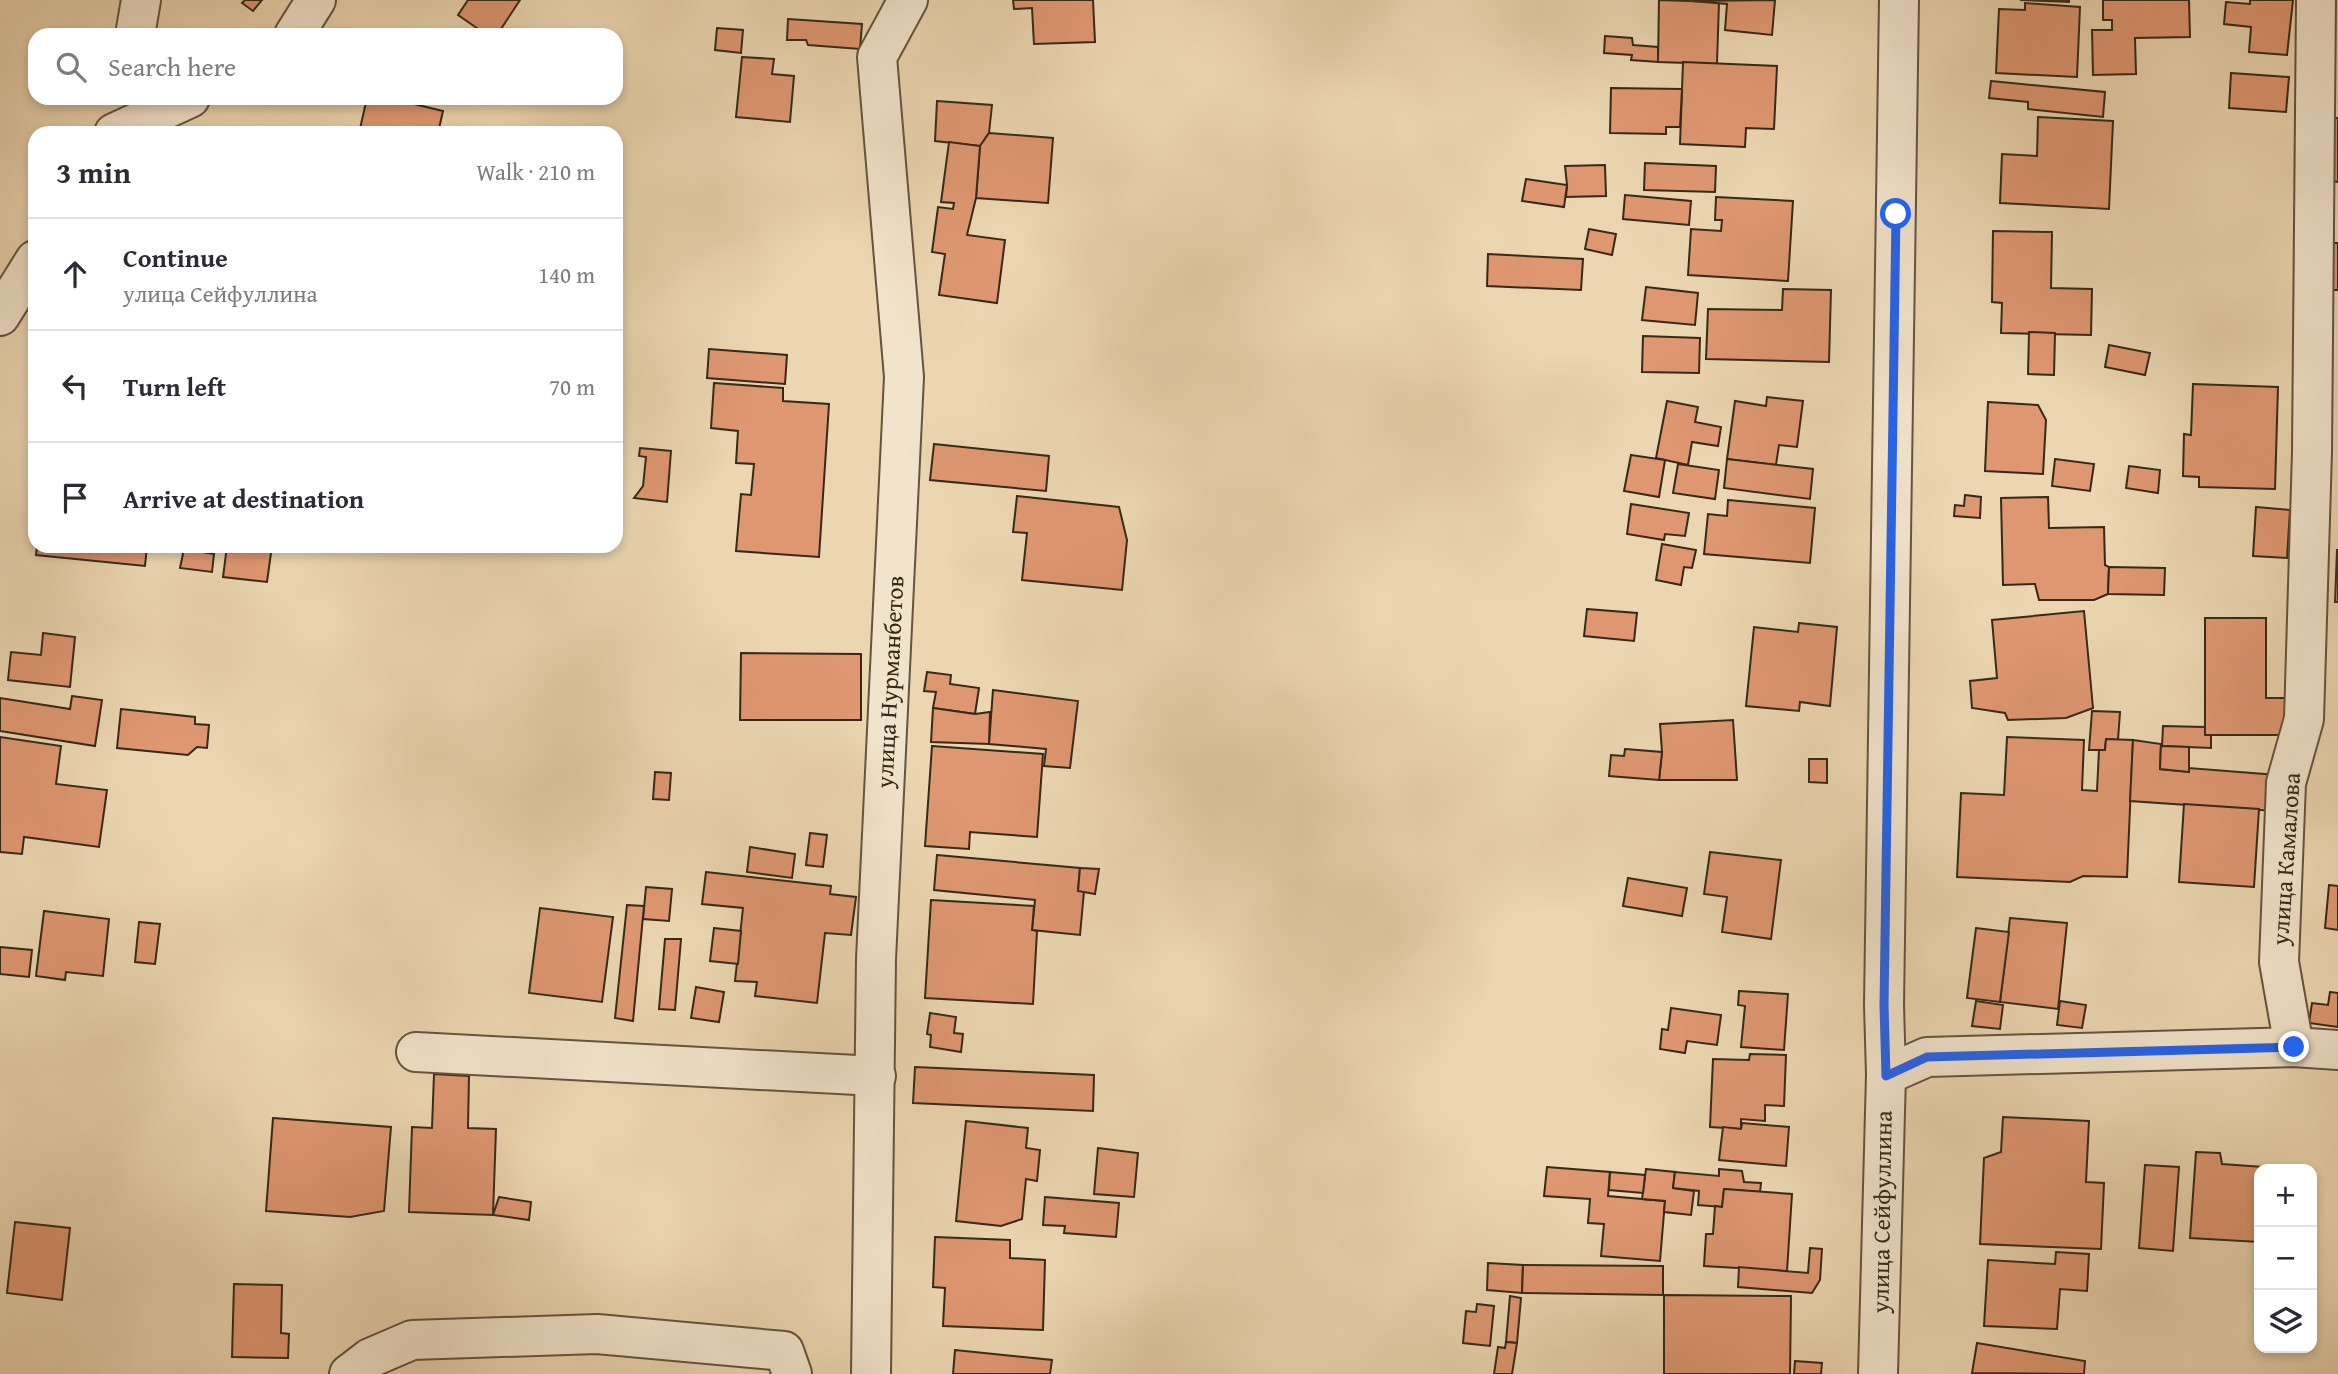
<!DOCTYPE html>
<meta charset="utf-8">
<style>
:root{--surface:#fff;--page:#f7f7f7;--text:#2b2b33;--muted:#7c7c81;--line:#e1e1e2}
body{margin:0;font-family:"Gentium Book Plus",serif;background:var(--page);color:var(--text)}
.controls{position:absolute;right:21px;bottom:21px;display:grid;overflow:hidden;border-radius:14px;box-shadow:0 4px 10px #0003}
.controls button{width:63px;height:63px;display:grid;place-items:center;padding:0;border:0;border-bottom:2px solid var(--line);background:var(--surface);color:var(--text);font:35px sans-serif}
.stop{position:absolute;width:21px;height:21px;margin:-16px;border:5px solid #2563eb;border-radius:50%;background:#fff}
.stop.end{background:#2563eb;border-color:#fff;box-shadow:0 2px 7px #0008}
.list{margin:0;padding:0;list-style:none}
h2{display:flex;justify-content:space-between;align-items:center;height:91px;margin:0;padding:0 28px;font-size:30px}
h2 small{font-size:23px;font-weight:400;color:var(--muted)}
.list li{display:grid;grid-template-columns:46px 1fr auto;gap:21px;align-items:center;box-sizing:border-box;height:112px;padding:0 28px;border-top:2px solid var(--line)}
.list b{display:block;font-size:26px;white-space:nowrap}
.list p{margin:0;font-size:23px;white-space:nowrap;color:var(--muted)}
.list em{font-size:23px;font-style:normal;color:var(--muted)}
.icon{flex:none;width:38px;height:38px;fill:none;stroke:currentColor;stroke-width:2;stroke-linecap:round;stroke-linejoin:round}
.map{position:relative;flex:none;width:2338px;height:1374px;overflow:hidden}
.search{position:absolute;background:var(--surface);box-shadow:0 4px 10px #0003;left:28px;top:28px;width:595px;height:77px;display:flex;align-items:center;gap:18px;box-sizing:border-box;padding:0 24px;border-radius:21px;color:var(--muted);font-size:26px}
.panel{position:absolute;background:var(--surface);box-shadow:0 4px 10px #0003;left:28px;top:126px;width:595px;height:427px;border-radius:21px}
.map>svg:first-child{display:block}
</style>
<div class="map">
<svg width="2338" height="1374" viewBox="0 0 2338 1374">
<rect width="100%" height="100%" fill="#ebd6b1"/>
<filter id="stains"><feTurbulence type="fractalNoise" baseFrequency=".00286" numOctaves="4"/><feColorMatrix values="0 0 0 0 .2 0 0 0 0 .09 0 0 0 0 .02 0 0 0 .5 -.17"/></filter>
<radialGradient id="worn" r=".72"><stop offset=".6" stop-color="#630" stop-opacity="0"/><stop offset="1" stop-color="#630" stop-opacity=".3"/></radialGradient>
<g fill="#de9771" stroke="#372819" stroke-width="2">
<polygon points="245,0 262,0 253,11 242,3"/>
<polygon points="468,0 520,0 497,35 487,35 458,15"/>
<polygon points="1013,0 1093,0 1095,42 1034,44 1032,8 1014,9"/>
<polygon points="1659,0 1719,2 1717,64 1658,62"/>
<polygon points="1775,0 1772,35 1725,30 1727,4 1692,1"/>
<polygon points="2020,0 2069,0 2069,2"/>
<polygon points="2103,0 2189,0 2190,37 2135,38 2136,74 2093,75 2092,30 2112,30 2112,20 2103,20"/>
<polygon points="2250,0 2293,0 2287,55 2249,52 2251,27 2224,24 2226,2 2250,4"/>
<polygon points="2025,3 2080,7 2077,77 1996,73 1999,9 2025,10"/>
<polygon points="788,19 862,24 860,49 808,45 806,40 787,40"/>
<polygon points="717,28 743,30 741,53 715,50"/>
<polygon points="1605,36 1632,38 1633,45 1658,47 1658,62 1631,60 1632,55 1604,53"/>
<polygon points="742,57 774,59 772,74 794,76 790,122 736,117"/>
<polygon points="1683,62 1777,66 1774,129 1746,128 1745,147 1680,144"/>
<polygon points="2231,73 2289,77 2286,112 2229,108"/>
<polygon points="1991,81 2105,92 2103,117 2028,109 2028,102 1989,98"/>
<polygon points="1611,88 1682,89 1680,127 1666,127 1666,134 1610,133"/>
<polygon points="367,98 389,98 443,111 438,133 359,133"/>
<polygon points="937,101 992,105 989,133 980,146 935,141"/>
<polygon points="2038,117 2113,121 2109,209 2000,203 2002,154 2037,156"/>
<polygon points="2334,118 2338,118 2338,182 2332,181"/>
<polygon points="989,133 1053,138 1048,203 976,198 980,146"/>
<polygon points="949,142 980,146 976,198 967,235 1005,240 997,303 939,295 945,254 932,252 938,207 953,209 954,203 941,202"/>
<polygon points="1645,163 1716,166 1715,192 1644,190"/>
<polygon points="1605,165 1606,196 1566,197 1567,185 1565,166"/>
<polygon points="1526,179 1567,185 1564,207 1522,201"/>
<polygon points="1625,195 1691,201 1689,225 1623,219"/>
<polygon points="1716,197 1793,201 1788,281 1688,275 1691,229 1721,231 1722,220 1715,220"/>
<polygon points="1589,229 1616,234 1612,255 1585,249"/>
<polygon points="1993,231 2052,232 2051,288 2092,289 2091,335 2001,333 2002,303 1992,302"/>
<polygon points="2333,243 2338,243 2338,290 2331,290"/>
<polygon points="1488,254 1583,259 1581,290 1487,286"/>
<polygon points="1646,287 1698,293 1695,325 1642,320"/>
<polygon points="1783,289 1831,290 1829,362 1706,359 1708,309 1782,310"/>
<polygon points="2029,332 2055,333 2054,375 2028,374"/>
<polygon points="1643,336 1700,338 1699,373 1642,372"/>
<polygon points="2109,345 2150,353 2145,375 2105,367"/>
<polygon points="709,349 787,355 785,384 707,378"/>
<polygon points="714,383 783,388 783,401 829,404 819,557 736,551 741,494 751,495 754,464 736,463 738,431 711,428"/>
<polygon points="2193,384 2278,387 2275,489 2199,487 2199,477 2183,476 2184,434 2191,435"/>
<polygon points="1767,397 1803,401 1797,447 1779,445 1776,465 1727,459 1735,401 1766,406"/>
<polygon points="1667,401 1698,407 1695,422 1721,427 1718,446 1692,442 1688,465 1656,458"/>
<polygon points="1988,402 2038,405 2046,420 2043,474 1985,471"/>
<polygon points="934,444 1049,456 1046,491 930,480"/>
<polygon points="640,448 671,451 667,502 634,498 643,486 646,457 639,456"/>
<polygon points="1631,455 1665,460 1659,497 1624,491"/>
<polygon points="1727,459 1813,469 1810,499 1724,488"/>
<polygon points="2055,459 2094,464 2090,491 2052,486"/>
<polygon points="1678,464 1719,470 1715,499 1673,493"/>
<polygon points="2129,466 2160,470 2158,493 2126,488"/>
<polygon points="1965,495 1981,497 1980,518 1954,516 1955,505 1964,506"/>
<polygon points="1017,496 1119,507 1127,540 1122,590 1022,580 1027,533 1013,532"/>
<polygon points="2048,497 2049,528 2104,527 2105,565 2109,567 2108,594 2094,600 2039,600 2035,584 2003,585 2001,498"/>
<polygon points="1728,500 1815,508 1810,563 1704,554 1708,514 1727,516"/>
<polygon points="1631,504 1689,513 1685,536 1665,534 1664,540 1627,534"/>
<polygon points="2256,507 2290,510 2287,558 2253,556"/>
<polygon points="1662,544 1696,550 1692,568 1684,567 1681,585 1656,580"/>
<polygon points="37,546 147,546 145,566 36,555"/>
<polygon points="227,546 272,546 267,582 223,577"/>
<polygon points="184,549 214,554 212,572 180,568"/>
<polygon points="2337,550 2338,550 2338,602 2335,602"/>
<polygon points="2109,567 2165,568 2164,595 2108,594"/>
<polygon points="1587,609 1637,613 1634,641 1584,636"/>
<polygon points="2084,611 2093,708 2066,718 2008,720 2005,713 1972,708 1970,681 1997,678 1992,620"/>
<polygon points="2205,618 2266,618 2266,698 2289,698 2289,735 2205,735"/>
<polygon points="1799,623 1837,627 1830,706 1800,702 1799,711 1746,706 1754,627 1798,632"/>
<polygon points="43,633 75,637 70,687 8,680 11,652 41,655"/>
<polygon points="741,653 861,654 861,720 740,720"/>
<polygon points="927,672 951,675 950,684 979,688 975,714 933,708 936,692 924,691"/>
<polygon points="993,690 1078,701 1070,768 1044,766 1046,749 989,744"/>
<polygon points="72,696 102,700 95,746 0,731 0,698 70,709"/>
<polygon points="933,708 975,714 990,712 989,744 931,742"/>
<polygon points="121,709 195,717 195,724 209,725 207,748 197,747 188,755 117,748"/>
<polygon points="2092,711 2120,712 2118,740 2106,739 2105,750 2089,750"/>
<polygon points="1733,720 1737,780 1659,780 1662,752 1660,724"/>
<polygon points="2163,726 2205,727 2205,735 2211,735 2211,748 2162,746"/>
<polygon points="0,737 61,746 56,784 107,790 99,847 24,837 22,854 0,852"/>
<polygon points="2007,737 2084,740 2082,790 2097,791 2099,750 2105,750 2106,739 2133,740 2127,877 2083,876 2070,882 1957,877 1961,793 2004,795"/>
<polygon points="2133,740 2161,744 2160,769 2189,772 2189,768 2277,775 2274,811 2130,801"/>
<polygon points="2161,744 2162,746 2189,747 2189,772 2160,769"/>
<polygon points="932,746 1043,754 1037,837 970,832 969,849 925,846"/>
<polygon points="1625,749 1662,752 1659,780 1609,776 1611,755 1624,756"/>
<polygon points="1809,759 1827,759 1827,783 1809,782"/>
<polygon points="655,772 671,773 669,800 653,799"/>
<polygon points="2184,804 2259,809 2254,887 2179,882"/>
<polygon points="810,833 827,835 823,867 806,865"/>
<polygon points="750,847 795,854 792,878 747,872"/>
<polygon points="1710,852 1781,860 1771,939 1722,932 1727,897 1704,894"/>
<polygon points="937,855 1080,868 1078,891 1084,891 1080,935 1032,930 1035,900 934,890"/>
<polygon points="1080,868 1099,869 1095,894 1078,891"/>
<polygon points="706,872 831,886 830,894 856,897 851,935 825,933 817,1003 755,996 757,982 735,981 743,908 702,904"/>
<polygon points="1628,878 1687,888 1682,916 1623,906"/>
<polygon points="2329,885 2338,886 2338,930 2325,928"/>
<polygon points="646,887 672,889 669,921 643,919"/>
<polygon points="931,900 1034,906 1032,930 1037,931 1033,1004 925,998"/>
<polygon points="627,905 644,906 633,1021 615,1018"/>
<polygon points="540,908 613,917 602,1002 529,993"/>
<polygon points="44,911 109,919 103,976 66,972 65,980 36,976"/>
<polygon points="2010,918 2067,923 2058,1009 2000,1002"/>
<polygon points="139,922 160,924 155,964 135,962"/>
<polygon points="714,928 741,931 738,964 710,961"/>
<polygon points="1976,928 2009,932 2000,1002 1967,998"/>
<polygon points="665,939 681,939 675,1010 659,1009"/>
<polygon points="0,947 32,950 29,977 0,974"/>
<polygon points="696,987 724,992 719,1022 691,1018"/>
<polygon points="1739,991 1788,994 1784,1050 1741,1047 1745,1006 1738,1005"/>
<polygon points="2330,992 2338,993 2338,1027 2309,1023 2312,1003 2328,1005"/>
<polygon points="1976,1001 2003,1005 2000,1029 1972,1026"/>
<polygon points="2060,1001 2086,1005 2082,1028 2057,1025"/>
<polygon points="1671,1008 1721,1015 1717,1045 1687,1041 1685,1053 1660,1049 1662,1029 1668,1030"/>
<polygon points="930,1013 956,1017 954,1033 963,1034 961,1052 930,1047 931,1035 927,1034"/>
<polygon points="1750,1054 1786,1055 1784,1106 1765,1105 1765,1121 1741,1119 1741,1129 1710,1127 1713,1059 1749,1060"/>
<polygon points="915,1067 1094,1075 1093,1111 913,1103"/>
<polygon points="434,1074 469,1076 468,1128 496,1129 493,1215 409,1212 412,1127 432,1128"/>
<polygon points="2003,1117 2089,1121 2086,1182 2104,1183 2101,1249 1980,1244 1984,1158 2001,1152"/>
<polygon points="273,1118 391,1127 384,1211 350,1217 266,1211"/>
<polygon points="966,1121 1028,1128 1026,1148 1040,1150 1037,1181 1026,1179 1022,1219 1001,1226 956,1221"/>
<polygon points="1742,1123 1789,1127 1786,1166 1719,1160 1723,1127 1741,1129"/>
<polygon points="1098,1148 1138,1153 1134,1197 1094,1194"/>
<polygon points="2196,1152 2220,1153 2222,1164 2264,1167 2259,1169 2259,1242 2190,1238"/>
<polygon points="2145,1165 2179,1167 2173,1251 2139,1248"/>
<polygon points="1547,1167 1610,1172 1608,1196 1665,1201 1660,1261 1601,1256 1604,1224 1588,1223 1590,1199 1544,1196"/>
<polygon points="1646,1169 1675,1172 1673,1188 1694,1191 1691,1215 1664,1212 1665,1201 1642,1199"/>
<polygon points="1719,1169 1742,1171 1744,1182 1761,1183 1760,1192 1724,1189 1722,1207 1698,1205 1699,1191 1673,1188 1675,1172 1719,1176"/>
<polygon points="1610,1172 1645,1175 1643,1193 1609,1190"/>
<polygon points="1724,1189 1792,1194 1787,1271 1704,1266 1706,1234 1713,1234 1715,1206 1722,1207"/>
<polygon points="499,1197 531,1202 529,1220 493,1215"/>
<polygon points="1045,1197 1119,1203 1116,1237 1064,1233 1065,1226 1043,1225"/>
<polygon points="15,1222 70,1228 62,1300 7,1293"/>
<polygon points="935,1237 1010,1240 1010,1258 1045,1260 1043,1330 943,1326 945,1288 933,1287"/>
<polygon points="1810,1248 1822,1249 1820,1280 1812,1293 1738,1287 1739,1267 1808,1273"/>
<polygon points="2056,1252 2089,1254 2087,1291 2060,1289 2057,1329 1984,1326 1988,1260 2055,1264"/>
<polygon points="1488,1263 1523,1265 1522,1293 1487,1290"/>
<polygon points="1523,1265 1663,1266 1663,1295 1522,1293"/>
<polygon points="234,1284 282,1285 281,1333 289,1334 288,1358 232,1357"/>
<polygon points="1664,1295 1791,1296 1790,1374 1664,1374"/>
<polygon points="1510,1296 1521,1298 1517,1343 1506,1342"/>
<polygon points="1477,1304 1494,1306 1490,1346 1463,1343 1466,1311 1476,1312"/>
<polygon points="1506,1342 1517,1343 1512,1374 1494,1374 1498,1347 1505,1348"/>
<polygon points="1977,1343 2085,1361 2084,1374 1972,1373"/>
<polygon points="955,1350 1052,1360 1050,1374 953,1374"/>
<polygon points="1795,1361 1822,1363 1821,1374 1794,1374"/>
</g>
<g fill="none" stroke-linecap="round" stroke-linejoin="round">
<defs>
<g id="minor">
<polyline points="135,35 141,0"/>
<polyline points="294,35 316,0"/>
<polyline points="114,133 190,98"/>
<polyline points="0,316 35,260"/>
<polyline points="2294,1047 2279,962 2286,783 2304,719 2312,452 2316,0"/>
<polyline points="416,1052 876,1076"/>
<polyline points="1886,1075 1927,1057 2294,1047 2338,1050"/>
<polyline points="349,1374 370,1358 412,1340 597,1334 784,1351 792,1374"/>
<polyline points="871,1374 876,959 904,377 877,57 908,0"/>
<polyline points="1878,1374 1886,1075 1884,1005 1899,0"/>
</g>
</defs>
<use href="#minor" stroke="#64543f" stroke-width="42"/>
<use href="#minor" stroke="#f2e4cc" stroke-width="38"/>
</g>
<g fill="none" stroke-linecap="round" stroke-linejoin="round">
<polyline stroke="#2563eb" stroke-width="9" points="1896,214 1884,1005 1886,1076 1927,1057 2294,1047"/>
</g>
<g text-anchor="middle" stroke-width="5" stroke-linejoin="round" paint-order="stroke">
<g font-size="24" fill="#372819" stroke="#f2e4cc">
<text transform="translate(890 682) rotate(-87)" y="8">улица Нурманбетов</text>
<text transform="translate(2286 859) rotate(-86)" y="8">улица Камалова</text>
<text transform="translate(1882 1212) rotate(-89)" y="8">улица Сейфуллина</text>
</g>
</g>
<rect width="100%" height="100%" filter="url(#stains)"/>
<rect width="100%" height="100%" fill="url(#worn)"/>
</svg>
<div class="controls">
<button>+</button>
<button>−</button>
<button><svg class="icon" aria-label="layers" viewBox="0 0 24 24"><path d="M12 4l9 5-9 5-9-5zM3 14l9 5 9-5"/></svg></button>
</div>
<div class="stop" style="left:1896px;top:214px"></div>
<div class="stop end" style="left:2294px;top:1047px"></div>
<div class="search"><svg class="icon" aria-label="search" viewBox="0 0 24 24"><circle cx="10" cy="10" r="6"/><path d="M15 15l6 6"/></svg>Search here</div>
<section class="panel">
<h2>3 min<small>Walk · 210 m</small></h2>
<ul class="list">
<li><svg class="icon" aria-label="ahead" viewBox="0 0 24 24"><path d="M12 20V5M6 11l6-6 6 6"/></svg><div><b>Continue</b><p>улица Сейфуллина</p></div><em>140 m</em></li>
<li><svg class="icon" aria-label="left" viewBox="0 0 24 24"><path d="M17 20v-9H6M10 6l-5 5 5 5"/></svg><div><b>Turn left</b></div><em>70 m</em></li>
<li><svg class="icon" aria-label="arrive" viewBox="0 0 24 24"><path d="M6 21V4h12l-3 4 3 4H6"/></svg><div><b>Arrive at destination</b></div></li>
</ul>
</section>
</div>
